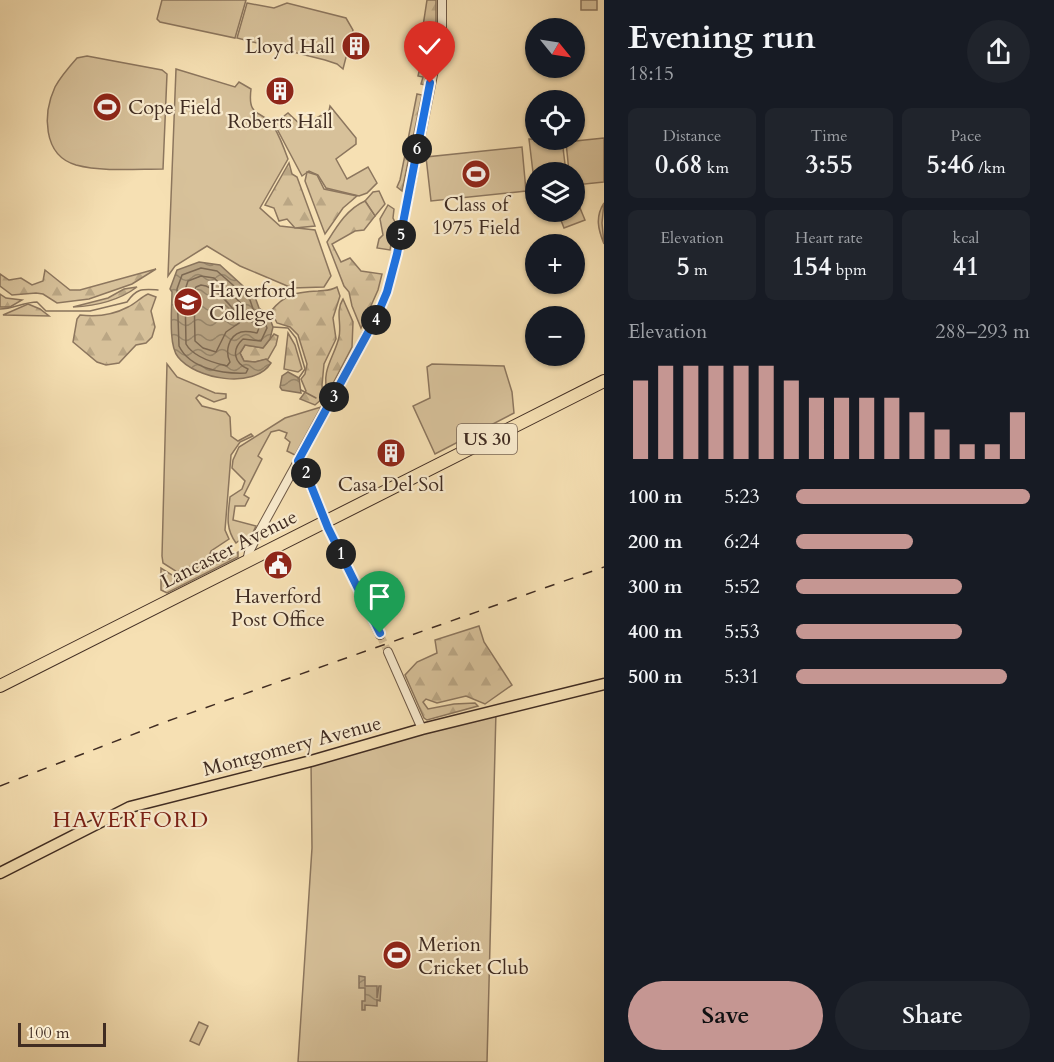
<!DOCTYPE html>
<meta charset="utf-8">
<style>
:root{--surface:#171b24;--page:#20242c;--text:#f1f3f6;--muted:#9ea1a6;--accent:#c59692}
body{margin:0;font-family:Cardo,serif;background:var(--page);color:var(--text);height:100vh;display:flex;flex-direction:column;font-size:22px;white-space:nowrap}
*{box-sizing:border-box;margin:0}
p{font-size:20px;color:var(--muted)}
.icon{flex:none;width:33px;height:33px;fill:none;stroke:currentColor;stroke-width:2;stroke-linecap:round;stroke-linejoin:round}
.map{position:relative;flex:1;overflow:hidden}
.details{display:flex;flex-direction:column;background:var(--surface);width:450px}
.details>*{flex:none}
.needle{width:39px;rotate:120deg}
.tools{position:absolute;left:525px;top:18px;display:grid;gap:12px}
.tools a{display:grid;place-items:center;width:60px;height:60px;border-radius:50%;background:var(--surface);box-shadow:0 2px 4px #0004;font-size:30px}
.scale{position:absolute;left:18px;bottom:15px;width:88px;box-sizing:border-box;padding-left:6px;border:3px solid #402c22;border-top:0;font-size:16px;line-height:21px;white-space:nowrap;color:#402c22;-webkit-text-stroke:4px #f9ebce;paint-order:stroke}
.pin{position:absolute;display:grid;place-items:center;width:51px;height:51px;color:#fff;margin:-62px -26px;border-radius:50% 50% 50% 0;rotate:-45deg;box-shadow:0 0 6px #0007}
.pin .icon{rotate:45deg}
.km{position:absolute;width:30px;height:30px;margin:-15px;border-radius:50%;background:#222;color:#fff;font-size:16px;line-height:30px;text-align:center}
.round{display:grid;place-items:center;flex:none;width:63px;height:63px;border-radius:32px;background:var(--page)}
.overview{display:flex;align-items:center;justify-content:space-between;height:102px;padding:0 24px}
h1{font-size:33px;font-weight:700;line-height:45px}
.stats{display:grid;grid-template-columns:repeat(3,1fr);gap:9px;height:102px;padding:6px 24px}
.stats div{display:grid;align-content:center;border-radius:9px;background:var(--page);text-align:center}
.stats b{font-size:26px;font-weight:700}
.stats small{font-size:16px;font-weight:400}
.stats p{font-size:16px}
.chart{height:168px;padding:12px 24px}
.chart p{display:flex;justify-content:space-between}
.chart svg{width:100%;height:108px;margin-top:6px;stroke:var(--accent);stroke-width:6}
.button{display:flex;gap:12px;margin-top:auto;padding:12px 24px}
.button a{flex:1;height:69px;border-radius:36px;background:var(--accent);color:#111;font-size:24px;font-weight:700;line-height:69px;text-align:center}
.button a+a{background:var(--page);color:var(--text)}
ul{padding:0 24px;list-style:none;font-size:20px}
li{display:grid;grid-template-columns:96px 72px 1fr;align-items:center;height:45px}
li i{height:15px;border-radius:8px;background:var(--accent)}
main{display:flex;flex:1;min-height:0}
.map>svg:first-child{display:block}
.green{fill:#d7c19a;stroke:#8c765e;stroke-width:1.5}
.forest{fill:url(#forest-firs);stroke:#8c765e;stroke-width:1.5}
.water{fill:url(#water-waves);stroke:#88735c;stroke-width:1.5}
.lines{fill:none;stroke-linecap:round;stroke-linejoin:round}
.shore{stroke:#7c6852;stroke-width:1.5}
.stream{stroke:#88735c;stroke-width:1.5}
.minor-tunnel{stroke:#d2bc96;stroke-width:8;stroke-dasharray:8 4;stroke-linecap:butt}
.minor-casing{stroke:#6e5946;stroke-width:10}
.major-casing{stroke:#402c22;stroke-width:13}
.highway-casing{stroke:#402c22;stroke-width:14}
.minor{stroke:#f9ebce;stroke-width:8}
.major{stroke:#f6e0b3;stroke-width:10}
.highway{stroke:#f6e0b3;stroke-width:12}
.rail{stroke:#402c22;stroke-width:1.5;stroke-dasharray:10 10;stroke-linecap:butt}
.route-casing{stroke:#fff;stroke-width:12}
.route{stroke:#1a73e8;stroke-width:8}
.labels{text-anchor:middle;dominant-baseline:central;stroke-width:4.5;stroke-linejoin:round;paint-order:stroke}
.shield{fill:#f9ebce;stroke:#786556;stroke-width:1.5}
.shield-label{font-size:18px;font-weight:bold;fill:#402c22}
.poi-label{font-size:20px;fill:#402c22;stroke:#f9ebce}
.street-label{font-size:20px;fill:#402c22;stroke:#f9ebce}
.quarter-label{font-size:22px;letter-spacing:1.5px;fill:#7a1f14;stroke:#f9ebce}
</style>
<main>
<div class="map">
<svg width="604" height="1062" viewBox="0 0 604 1062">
<defs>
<pattern id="forest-firs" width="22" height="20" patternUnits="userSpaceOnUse" patternTransform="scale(1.5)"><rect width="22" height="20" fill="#d7c19a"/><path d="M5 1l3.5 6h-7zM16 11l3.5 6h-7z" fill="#baa684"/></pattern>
<pattern id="water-waves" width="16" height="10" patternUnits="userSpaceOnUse" patternTransform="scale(1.5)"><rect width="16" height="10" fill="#b8a382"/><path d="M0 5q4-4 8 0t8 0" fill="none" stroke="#97856a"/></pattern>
</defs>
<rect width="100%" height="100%" fill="#f6e0b3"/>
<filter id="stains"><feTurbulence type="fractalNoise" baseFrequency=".00333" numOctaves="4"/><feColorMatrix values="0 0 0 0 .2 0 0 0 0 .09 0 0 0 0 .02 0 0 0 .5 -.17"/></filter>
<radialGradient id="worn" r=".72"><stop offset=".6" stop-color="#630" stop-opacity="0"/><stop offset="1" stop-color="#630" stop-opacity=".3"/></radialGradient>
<!-- green -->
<g class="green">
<polygon points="162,0 246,0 235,38 160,22 157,19"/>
<rect x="581" y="0" width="16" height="10"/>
<polygon points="247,3 274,8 287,3 346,18 353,30 343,69 337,64 325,60 237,38"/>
<path d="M87 56 162 70 167 74 163 169C137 169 102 172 76 165 42 155 43 113 55 87 61 76 69 67 77 58Z"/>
<path d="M176 69 235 87 239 82 251 89C247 120 263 109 274 127 280 137 284 148 288 159L260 208 280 226 315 230 331 276 324 287 292 288 240 266 207 246 175 266 168 276Z"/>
<polygon points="330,106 356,138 356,144 336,159 347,179 368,167 377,183 367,193 359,196 326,188 318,175 309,171 302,176 276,127 275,123 288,113 302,126 329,111"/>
<polygon points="604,138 604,182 575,185 574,172 569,172 566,142"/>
<polygon points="529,139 562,140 566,172 536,172 535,189"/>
<polygon points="522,147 526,191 431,201 426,157"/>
<polygon points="379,191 385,204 375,216 365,201 373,192"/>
<path d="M604 203 602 223 604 244C598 229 595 217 604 203Z"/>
<polygon points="388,205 394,209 393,218 395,222 390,250 377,248 379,239 383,235 380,219"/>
<polygon points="580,208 585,220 564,228 559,215 574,212"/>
<polygon points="167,364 177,377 215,393 226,394 226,398 214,402 199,395 196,398 202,406 226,412 230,417 231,436 238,441 251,434 253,436 240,442 231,455 225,530 229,539 211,551 208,559 177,572 163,563 162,556"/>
<polygon points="432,364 504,366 512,392 514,413 435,454 413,406 430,398 427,367"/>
<path d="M321 407 295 455 287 451 290 442 285 438 287 433 279 430 271 432 258 456 262 459 244 495 249 498 245 506H235L233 520 256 526 249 541 241 539 236 543C225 528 228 515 230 497L242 489 245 481 232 468 233 460 239 447 285 418Z"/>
<polygon points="238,552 238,557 167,593 161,590 161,568 175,577 182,577 196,568 229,559"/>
<polygon points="496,711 487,1062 298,1062 312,848 311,761"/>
<polygon points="199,1022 208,1026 199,1045 190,1041"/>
</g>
<!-- forest -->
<g class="forest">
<polygon points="427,0 436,0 436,30 423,26"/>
<polygon points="435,33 425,85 421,84 423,77 418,76 421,64 423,34"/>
<polygon points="417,94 422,95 402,191 397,187 400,180"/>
<polygon points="289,163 292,174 297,177 315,226 295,228 287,219 279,221 274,208 265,205"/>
<polygon points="307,172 317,175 324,189 357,196 343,208 325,234 305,181"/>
<path d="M365 201 375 216 364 230 355 231 332 244 341 262 350 258 361 271 382 274 378 290 361 328 352 306 349 292 344 286 327 242C337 226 347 209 365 201Z"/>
<polygon points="156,269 132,284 89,299 57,303 43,294 36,293 12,295 0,286 0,274 9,280 21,278 32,285 43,281 45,270 70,290 80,290"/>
<path d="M137 287C118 301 97 306 73 307L108 298 124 289Z"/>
<path d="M337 287 340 296 333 318 336 339 324 364 322 385 323 398 315 405 300 399 306 391 301 379 305 374 307 364 298 335 290 327 277 323 271 311C285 294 296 292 318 291 326 290 330 291 337 287Z"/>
<polygon points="0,294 6,298 22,300 10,307 0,307"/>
<path d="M148 294 156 297 151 311 155 327 152 337 146 343 136 345 119 363 106 365 97 362 73 342 77 319 80 315C96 317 113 315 128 307 135 304 141 297 148 294Z"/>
<path d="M343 299 353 322 352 347 328 393C320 371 335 356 339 337 342 323 335 312 343 299Z"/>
<polygon points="28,304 40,309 49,316 3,315"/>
<polygon points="288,333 295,345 302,369 298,372 284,369"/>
<polygon points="274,334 278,336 276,345 268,359 255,362 244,361 240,353 245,345 263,348"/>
<polygon points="479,626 484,642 512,685 485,704 466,696 437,703 426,699 423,702 428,709 454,704 475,703 478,706 427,720 424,718 405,675 417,662 437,653 435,640"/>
</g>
<!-- water -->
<g class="water">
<path d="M199 262 220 265 255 297 259 308 269 316 273 327 270 339 263 348 245 345 240 353 244 361 255 362 266 359 271 363C254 390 195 379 178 357 168 345 172 308 172 292L170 289 177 270Z"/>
<polygon points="288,372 299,378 301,393 282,390 280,387 282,376"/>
<polygon points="359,976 365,977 365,986 377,986 377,998 379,986 381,986 380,1001 377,1000 377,1006 365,1005 365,1010 362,1010 362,1001 365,1001 365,988 359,988"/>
</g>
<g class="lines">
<!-- shore -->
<g class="shore">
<path d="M201 268 217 271 250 300 254 312 264 320 267 328 261 341 243 339C231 350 234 363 248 369L246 373C223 374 190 369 179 346L177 289 182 275Z"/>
<path d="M201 276 214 278 243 305 248 316 259 328 257 333C252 332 246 331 241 332 228 336 225 352 230 362L227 366C214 363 193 357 186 344L185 290 188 281Z"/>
<path d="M201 285C215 286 234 308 240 320L239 323 226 332 216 352 203 348 195 341 194 291 196 287Z"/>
</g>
<!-- stream -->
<g class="stream">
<path d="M0 309C13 309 24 302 37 302L46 311H90L127 302C137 288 142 289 158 290"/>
<polyline points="273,327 288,328 296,338 305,369 298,379"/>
<polyline points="301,390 316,398"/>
</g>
<!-- minor-tunnel -->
<polyline class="minor-tunnel" points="380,635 388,652"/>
<!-- minor casing -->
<g class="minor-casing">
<g id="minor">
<polyline points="298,461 305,473 328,528 380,635"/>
<polyline points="247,561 249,552 258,534 352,363 386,295 397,254 442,30 442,0"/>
<polyline points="388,652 422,729"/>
</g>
</g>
<!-- major casing -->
<g class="major-casing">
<polyline id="major" points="0,873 130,807 311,761 422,729 604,684"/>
</g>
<!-- highway casing -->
<g class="highway-casing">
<polyline id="highway" points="0,686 604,381"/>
</g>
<!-- minor -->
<use href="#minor" class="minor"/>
<!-- major -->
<use href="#major" class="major"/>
<!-- highway -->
<use href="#highway" class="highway"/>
<!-- rail -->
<polyline class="rail" points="0,786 165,722 604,567"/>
</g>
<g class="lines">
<!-- route casing -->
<g class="route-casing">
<polyline id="route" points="380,633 328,528 306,473 298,461 376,318 387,292 397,254 430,83"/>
</g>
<!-- route -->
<use href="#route" class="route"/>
</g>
<!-- icons -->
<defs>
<g id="building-disc" transform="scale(1.5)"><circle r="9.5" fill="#8f2418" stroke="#f9ebce"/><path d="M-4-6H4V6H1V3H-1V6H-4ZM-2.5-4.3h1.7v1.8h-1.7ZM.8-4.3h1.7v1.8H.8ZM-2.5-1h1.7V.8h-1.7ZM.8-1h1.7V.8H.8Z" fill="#fff"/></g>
<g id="stadium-disc" transform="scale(1.5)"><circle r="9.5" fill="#8f2418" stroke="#f9ebce"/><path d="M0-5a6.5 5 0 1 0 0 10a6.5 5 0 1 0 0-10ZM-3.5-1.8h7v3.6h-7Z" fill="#fff"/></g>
<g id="university-disc" transform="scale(1.5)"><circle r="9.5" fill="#8f2418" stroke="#f9ebce"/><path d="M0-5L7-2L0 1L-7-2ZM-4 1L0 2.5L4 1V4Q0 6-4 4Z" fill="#fff"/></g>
<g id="civic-disc" transform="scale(1.5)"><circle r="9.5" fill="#8f2418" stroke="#f9ebce"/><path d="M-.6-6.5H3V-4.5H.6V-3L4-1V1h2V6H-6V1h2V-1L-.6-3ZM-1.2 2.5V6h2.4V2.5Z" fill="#fff"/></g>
</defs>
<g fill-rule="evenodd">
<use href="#building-disc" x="356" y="46"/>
<use href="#building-disc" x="280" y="91"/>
<use href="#stadium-disc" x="107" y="107"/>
<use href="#stadium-disc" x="476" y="174"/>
<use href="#university-disc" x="188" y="302"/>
<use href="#building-disc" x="391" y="453"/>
<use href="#civic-disc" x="278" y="565"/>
<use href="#stadium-disc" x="397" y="955"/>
</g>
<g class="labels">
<!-- shield labels -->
<rect class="shield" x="457" y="424" width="60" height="30" rx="4.5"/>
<g class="shield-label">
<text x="487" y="439">US 30</text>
</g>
<!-- poi labels -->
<g class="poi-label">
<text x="335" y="46" text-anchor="end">Lloyd Hall</text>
<text x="128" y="107" text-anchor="start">Cope Field</text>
<text x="280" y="121">Roberts Hall</text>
<text x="476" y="204">Class of<tspan x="476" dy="23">1975 Field</tspan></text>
<text x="209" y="290" text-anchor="start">Haverford<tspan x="209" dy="23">College</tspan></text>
<text x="391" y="484">Casa Del Sol</text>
<text x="278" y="596">Haverford<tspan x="278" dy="23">Post Office</tspan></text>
<text x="418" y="944" text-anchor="start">Merion<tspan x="418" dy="23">Cricket Club</tspan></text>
</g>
<!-- street labels -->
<g class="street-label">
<text transform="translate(229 549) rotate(-27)">Lancaster Avenue</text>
<text transform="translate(292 746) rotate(-15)">Montgomery Avenue</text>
</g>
<!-- quarter labels -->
<g class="quarter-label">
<text x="131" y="820">HAVERFORD</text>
</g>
</g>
<rect width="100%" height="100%" filter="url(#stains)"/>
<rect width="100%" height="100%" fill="url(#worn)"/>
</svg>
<div class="tools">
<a><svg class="needle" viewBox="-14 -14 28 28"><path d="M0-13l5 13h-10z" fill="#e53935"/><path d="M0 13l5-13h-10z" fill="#9ea1a6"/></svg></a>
<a><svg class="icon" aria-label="locate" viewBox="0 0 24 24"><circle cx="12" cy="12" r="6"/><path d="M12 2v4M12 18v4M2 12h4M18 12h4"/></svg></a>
<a><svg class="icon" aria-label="layers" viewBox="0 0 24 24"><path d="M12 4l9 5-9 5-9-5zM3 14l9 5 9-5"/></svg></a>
<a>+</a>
<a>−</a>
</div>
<div class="scale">100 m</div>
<div class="pin" style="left:380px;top:633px;background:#1e9e55"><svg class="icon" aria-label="arrive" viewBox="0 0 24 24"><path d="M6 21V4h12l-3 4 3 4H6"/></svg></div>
<div class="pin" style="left:430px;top:83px;background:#d93025"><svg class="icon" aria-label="check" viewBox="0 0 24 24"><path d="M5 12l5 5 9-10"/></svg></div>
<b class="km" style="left:341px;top:554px">1</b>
<b class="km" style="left:306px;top:473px">2</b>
<b class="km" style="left:334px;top:397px">3</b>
<b class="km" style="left:376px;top:320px">4</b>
<b class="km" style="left:401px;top:235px">5</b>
<b class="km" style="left:417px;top:149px">6</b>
</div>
<section class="details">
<div class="overview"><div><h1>Evening run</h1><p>18:15</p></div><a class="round"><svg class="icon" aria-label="share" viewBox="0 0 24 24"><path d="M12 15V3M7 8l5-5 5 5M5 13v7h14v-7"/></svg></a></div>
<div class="stats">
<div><p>Distance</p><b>0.68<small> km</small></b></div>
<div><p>Time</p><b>3:55</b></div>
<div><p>Pace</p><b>5:46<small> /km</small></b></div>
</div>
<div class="stats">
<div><p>Elevation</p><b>5<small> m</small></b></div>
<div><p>Heart rate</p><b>154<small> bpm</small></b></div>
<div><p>kcal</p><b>41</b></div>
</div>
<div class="chart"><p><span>Elevation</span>288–293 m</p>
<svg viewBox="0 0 160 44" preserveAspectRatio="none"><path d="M5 44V12M15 44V6M25 44V6M35 44V6M45 44V6M55 44V6M65 44V12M75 44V19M85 44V19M95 44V19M105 44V19M115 44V25M125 44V32M135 44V38M145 44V38M155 44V25"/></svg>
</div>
<ul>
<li><b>100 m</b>5:23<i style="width:100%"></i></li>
<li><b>200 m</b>6:24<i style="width:50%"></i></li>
<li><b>300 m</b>5:52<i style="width:71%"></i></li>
<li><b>400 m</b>5:53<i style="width:71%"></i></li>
<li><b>500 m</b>5:31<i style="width:90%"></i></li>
</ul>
<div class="button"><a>Save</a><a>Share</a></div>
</section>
</main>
